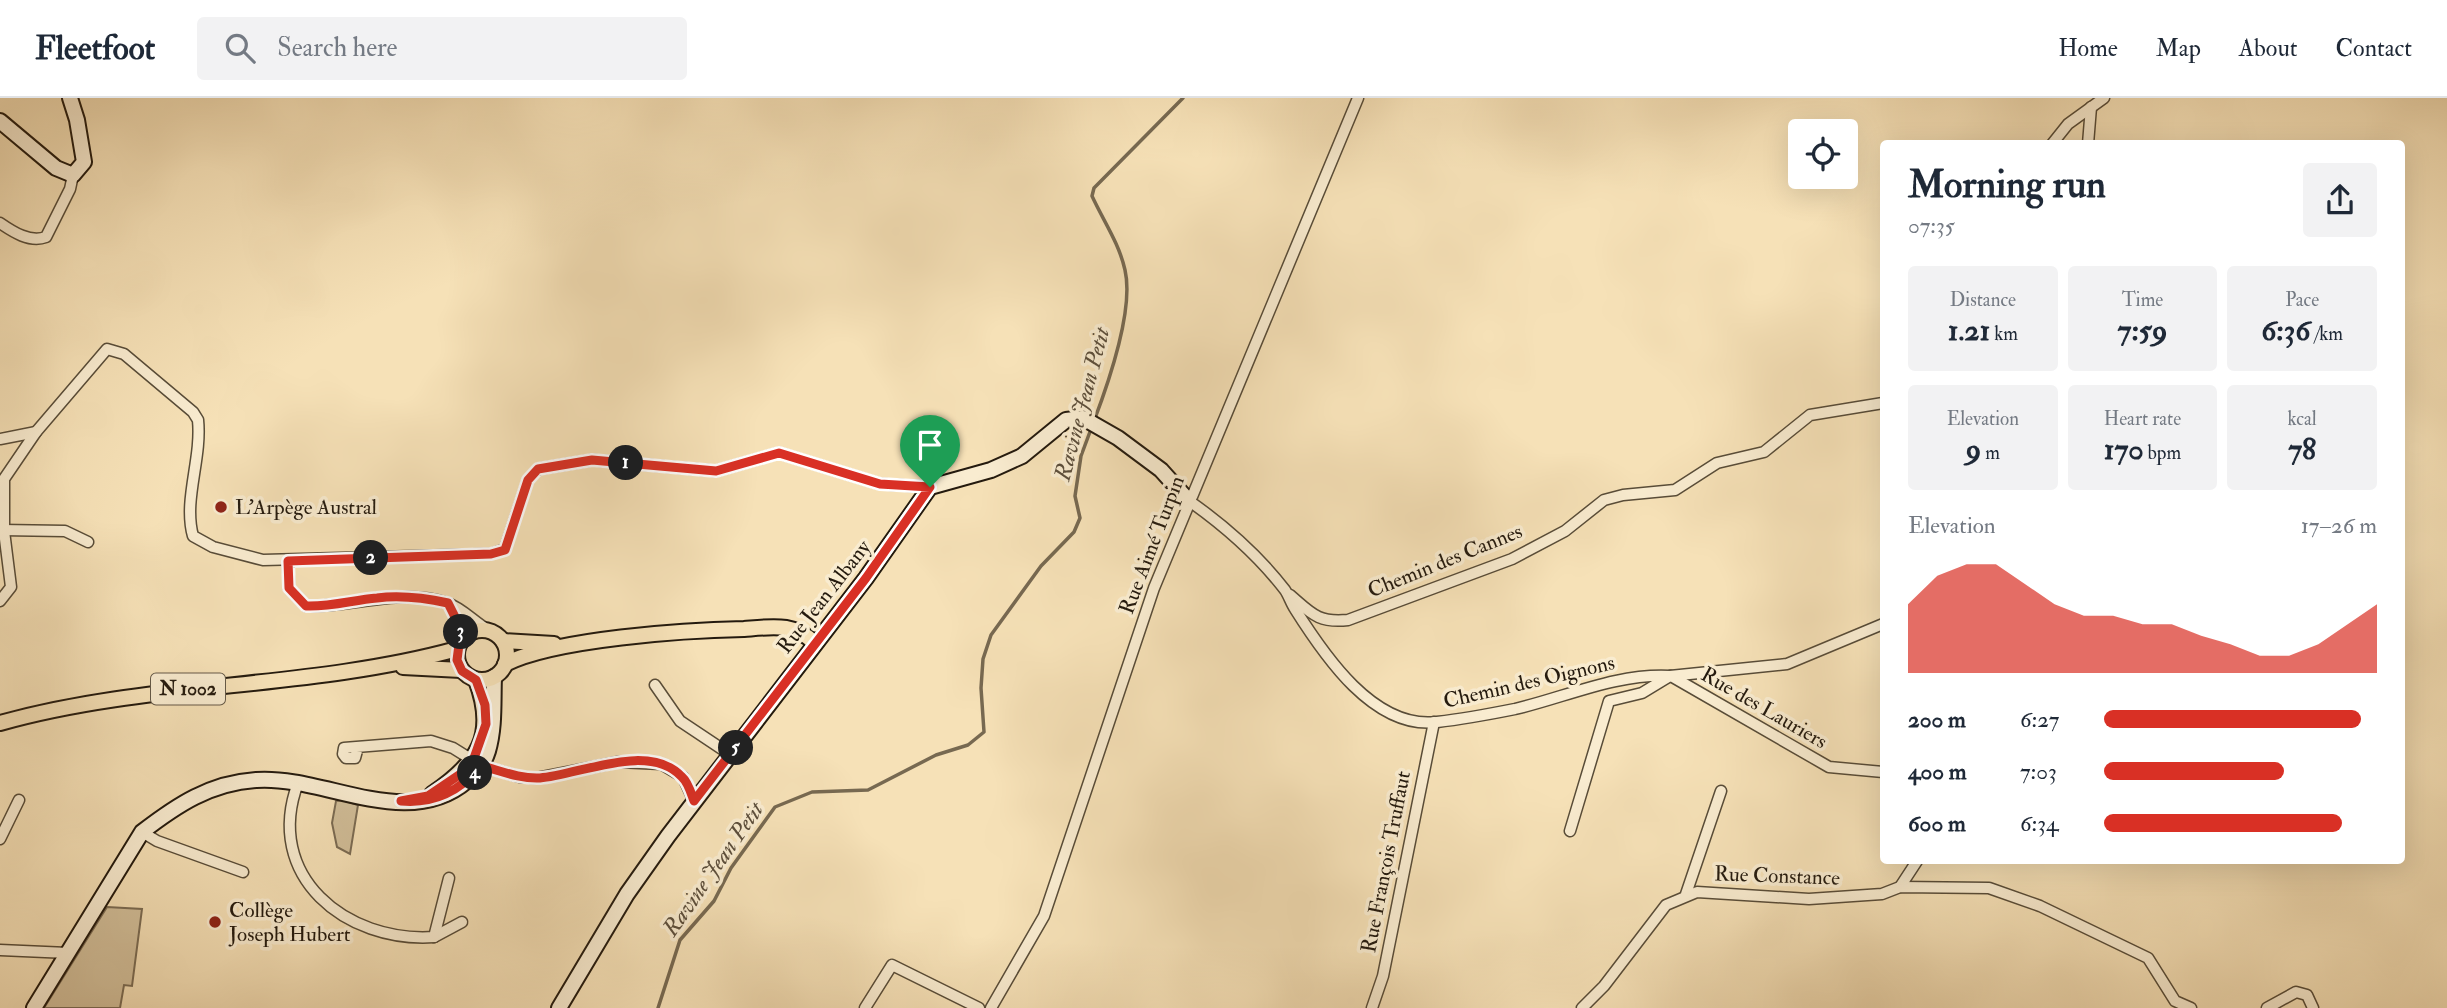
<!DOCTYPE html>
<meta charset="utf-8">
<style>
:root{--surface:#fff;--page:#f2f2f3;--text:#1f2937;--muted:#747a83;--line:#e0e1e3;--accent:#d93025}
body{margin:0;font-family:"IM FELL Double Pica",serif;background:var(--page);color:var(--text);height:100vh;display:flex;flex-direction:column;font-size:26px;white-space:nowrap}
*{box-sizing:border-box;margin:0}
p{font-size:23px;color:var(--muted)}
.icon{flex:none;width:38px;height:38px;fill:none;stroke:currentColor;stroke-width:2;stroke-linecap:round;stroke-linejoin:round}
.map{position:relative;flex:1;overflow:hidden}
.side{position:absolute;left:1880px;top:42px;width:525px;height:724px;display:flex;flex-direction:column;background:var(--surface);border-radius:7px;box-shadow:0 7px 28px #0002}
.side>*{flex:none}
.controls{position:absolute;left:1788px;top:21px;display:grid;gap:14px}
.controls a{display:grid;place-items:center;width:70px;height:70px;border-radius:7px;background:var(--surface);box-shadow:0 7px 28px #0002;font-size:35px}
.pin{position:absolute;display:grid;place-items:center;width:60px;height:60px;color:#fff;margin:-72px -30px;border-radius:50% 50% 50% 0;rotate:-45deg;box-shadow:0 0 7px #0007}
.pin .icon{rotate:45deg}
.km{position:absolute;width:35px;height:35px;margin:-18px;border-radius:50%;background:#222;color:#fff;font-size:19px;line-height:35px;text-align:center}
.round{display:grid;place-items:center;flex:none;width:74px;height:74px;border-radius:7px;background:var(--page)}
.headline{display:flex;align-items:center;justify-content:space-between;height:119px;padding:0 28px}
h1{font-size:38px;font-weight:700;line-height:52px}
.stats{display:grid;grid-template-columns:repeat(3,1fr);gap:10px;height:119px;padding:7px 28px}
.stats div{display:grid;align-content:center;border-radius:7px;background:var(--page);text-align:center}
.stats b{font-size:30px;font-weight:700}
.stats small{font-size:19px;font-weight:400}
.stats p{font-size:19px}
.chart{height:196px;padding:14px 28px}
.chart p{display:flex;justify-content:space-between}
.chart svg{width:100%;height:126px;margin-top:7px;fill:var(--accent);opacity:.7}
ul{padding:0 28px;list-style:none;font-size:23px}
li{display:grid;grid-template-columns:112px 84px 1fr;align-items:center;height:52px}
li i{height:18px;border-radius:9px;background:var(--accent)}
header{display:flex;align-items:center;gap:42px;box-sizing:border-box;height:98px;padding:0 35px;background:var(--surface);border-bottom:2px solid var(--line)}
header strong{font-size:33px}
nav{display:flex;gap:38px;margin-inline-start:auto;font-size:24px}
.search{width:490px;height:63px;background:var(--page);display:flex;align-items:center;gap:18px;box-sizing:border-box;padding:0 24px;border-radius:7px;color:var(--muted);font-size:26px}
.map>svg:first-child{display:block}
.green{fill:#d2bf9a;stroke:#7b6c54;stroke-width:2}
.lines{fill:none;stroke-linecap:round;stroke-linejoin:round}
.stream{stroke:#776951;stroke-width:3.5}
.street-casing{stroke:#584c38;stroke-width:13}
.secondary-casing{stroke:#241a0e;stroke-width:18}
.primary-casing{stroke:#241a0e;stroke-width:18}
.street{stroke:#f9ecd0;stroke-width:10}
.secondary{stroke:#f9ecd0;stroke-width:14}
.primary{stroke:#f6e1b7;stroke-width:14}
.route-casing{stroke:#fff;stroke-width:14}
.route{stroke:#d93025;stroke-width:9}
.poi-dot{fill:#8f2418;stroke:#f9ecd0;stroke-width:2.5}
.labels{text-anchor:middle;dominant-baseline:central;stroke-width:7;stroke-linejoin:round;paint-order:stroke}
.shield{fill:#f9ecd0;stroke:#645948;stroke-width:2}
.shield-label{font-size:19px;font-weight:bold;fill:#241a0e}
.poi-label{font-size:21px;fill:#241a0e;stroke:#f9ecd0;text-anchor:start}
.street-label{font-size:21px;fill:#241a0e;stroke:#f9ecd0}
.water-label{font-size:23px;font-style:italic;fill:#5c4e3b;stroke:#f9ecd0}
</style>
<header>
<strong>Fleetfoot</strong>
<div class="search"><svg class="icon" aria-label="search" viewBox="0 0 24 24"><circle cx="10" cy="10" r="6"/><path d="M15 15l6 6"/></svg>Search here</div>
<nav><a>Home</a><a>Map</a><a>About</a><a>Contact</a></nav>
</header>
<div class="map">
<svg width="2447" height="910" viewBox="0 0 2447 910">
<rect width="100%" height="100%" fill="#f6e1b7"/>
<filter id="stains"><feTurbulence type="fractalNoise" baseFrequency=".00286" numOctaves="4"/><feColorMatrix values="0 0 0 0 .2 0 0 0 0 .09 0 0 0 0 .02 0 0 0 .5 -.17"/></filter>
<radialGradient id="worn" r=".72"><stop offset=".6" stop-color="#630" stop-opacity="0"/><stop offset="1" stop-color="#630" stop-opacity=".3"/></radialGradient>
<!-- green -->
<g class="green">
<polygon points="342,702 358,707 350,756 337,749 332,725 336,703"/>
<polygon points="107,809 142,811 132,888 124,887 120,910 44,910"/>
</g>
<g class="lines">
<!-- stream -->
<g class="stream">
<path d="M1094 323C1108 286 1134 211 1125 172 1119 145 1104 124 1092 98L1094 90 1183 0"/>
<polyline points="658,910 680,842 714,803 731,770 775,709 812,694 868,692 936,657 968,647 984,634 981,590 983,561 991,537 1041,468 1074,434 1080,420 1075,398 1081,358 1091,331"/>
</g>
<!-- street casing -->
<g class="street-casing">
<g id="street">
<polyline points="2052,46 2068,26 2104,0"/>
<polyline points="2088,46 2091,9"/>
<path d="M0 125C13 134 30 145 46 139L70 91 73 77"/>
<polyline points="0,341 36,334"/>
<path d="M1188 402C1225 428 1258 457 1285 492 1289 498 1291 505 1295 511 1324 557 1374 632 1437 624 1463 621 1490 616 1515 611 1566 599 1617 575 1670 578L1787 566 1883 526"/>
<polyline points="1,432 65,433 88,444"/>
<path d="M288 463 289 490 306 508C353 510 400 489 447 505 462 510 474 524 488 532"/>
<path d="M1290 497C1312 516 1318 525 1348 522L1512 461 1565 433 1604 402 1623 397 1675 392 1717 365 1764 354 1810 317 1883 305"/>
<path d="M0 503 11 489 4 433V381L36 334 107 251 124 256 193 314 198 322C202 361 183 402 193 438L213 449 263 462 491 456 505 451 528 382 538 371 592 362 716 373 779 355 880 386 930 389"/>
<polyline points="450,509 460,525 462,542"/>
<polyline points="1671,578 1829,669 1883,674"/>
<polyline points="655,587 680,623 731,657"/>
<polyline points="358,649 355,660 346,660 343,656 344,650 431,643 453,650 482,668 520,679 537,680 618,664 661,666 683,679 694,703"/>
<path d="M298 685C263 778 346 845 434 839L449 780"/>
<polyline points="1570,733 1609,603 1642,595 1670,578"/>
<polyline points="142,734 157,743 243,774"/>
<polyline points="0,741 19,702"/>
<polyline points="1900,789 1917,763"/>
<polyline points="1686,796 1721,693"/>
<polyline points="434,839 462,824"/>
<polyline points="0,852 68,855"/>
<polyline points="865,910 892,867 979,910"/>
<polyline points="991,910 1044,818 1154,490 1358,0"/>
<polyline points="1372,910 1383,878 1434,624"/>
<polyline points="1582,910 1604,888 1666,807 1697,794 1809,801 1882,796 1900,789 1989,790 2040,808 2148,860 2175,903 2191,910"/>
<polyline points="2267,910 2296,894 2307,897 2313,910"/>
</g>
</g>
<!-- secondary casing -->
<g class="secondary-casing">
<g id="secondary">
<polyline points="0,23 56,70 73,77 84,64 77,22 70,0"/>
<path d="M432 696C478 665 497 637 476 582"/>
<path d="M34 910 142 734C177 707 210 685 256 682 324 677 407 734 467 683 477 674 484 666 488 653 495 629 493 604 494 579"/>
<polyline points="559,910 627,796 668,738 866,480 930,389 991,372 1022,358 1066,322 1083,320 1118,340 1161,372 1188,402"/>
</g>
</g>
<!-- primary casing -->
<g class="primary-casing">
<g id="primary">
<circle cx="482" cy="557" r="25"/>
<polyline points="503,543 554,546"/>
<path d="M505 566C554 541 686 532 744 531 757 530 773 528 786 530 798 532 806 536 814 545"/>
<polyline points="403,569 461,572"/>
<path d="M0 625C149 583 308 592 457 551"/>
</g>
</g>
<!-- street -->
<use href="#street" class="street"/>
<!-- secondary -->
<use href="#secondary" class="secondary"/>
<!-- primary -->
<use href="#primary" class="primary"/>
</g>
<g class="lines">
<!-- route casing -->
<g class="route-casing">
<path id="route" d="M779 355 880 386 930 389 866 480 694 703C691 695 688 684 682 679 649 643 579 677 540 680 520 681 501 673 482 668 459 693 435 706 401 703L428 698 462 675 473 663 486 626 485 607 476 582 462 573 457 562 461 531 448 505C425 500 401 497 377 500 353 502 331 509 306 508L289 490 288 463 491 456 505 452 528 382 538 371 592 362 716 373Z"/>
</g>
<!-- route -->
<use href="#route" class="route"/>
</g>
<!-- markers -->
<g class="poi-dot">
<circle cx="221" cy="409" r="7"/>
<circle cx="215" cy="824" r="7"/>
</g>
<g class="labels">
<!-- shield labels -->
<rect class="shield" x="151" y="575.5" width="74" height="31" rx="5"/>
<g class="shield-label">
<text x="188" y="591">N 1002</text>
</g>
<!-- poi labels -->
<g class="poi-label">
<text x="235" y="409">L'Arpège Austral</text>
<text x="229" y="812">Collège<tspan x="229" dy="24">Joseph Hubert</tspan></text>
</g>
<!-- street labels -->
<g class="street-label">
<text transform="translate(1152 447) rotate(-69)">Rue Aimé Turpin</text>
<text transform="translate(1445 463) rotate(-22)">Chemin des Cannes</text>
<text transform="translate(824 499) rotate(-52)">Rue Jean Albany</text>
<text transform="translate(1529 584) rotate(-13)">Chemin des Oignons</text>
<text transform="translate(1764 610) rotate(30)">Rue des Lauriers</text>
<text transform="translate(1386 764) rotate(-79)">Rue François Truffaut</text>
<text transform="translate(1777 778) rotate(2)">Rue Constance</text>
</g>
<!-- water labels -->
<g class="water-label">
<text transform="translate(1082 306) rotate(-75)">Ravine Jean Petit</text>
<text transform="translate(713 771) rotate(-55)">Ravine Jean Petit</text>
</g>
</g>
<rect width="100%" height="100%" filter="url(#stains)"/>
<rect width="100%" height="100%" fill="url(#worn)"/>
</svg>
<div class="controls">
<a><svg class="icon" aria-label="locate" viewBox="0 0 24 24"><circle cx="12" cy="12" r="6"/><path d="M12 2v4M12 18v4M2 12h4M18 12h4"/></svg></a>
</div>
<div class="pin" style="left:930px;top:389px;background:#1e9e55"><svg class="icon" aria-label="arrive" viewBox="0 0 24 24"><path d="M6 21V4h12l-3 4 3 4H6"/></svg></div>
<b class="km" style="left:626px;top:365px">1</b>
<b class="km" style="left:371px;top:460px">2</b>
<b class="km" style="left:461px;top:534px">3</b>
<b class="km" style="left:475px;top:675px">4</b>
<b class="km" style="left:736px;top:650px">5</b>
<section class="side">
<div class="headline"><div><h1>Morning run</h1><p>07:35</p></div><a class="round"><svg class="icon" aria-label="share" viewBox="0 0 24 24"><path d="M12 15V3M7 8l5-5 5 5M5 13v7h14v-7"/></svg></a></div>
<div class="stats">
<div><p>Distance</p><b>1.21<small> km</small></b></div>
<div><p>Time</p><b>7:59</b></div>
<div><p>Pace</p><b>6:36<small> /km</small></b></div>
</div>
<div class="stats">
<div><p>Elevation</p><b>9<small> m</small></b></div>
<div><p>Heart rate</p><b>170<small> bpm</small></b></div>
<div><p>kcal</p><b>78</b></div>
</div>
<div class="chart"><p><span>Elevation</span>17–26 m</p>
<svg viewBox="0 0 160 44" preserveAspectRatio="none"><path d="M0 44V20L10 10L20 6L30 6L40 13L50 20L60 24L70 24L80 27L90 27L100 31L110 34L120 38L130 38L140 34L150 27L160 20V44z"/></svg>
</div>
<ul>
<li><b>200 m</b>6:27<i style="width:94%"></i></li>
<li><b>400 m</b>7:03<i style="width:66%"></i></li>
<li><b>600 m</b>6:34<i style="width:87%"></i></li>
</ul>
</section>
</div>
